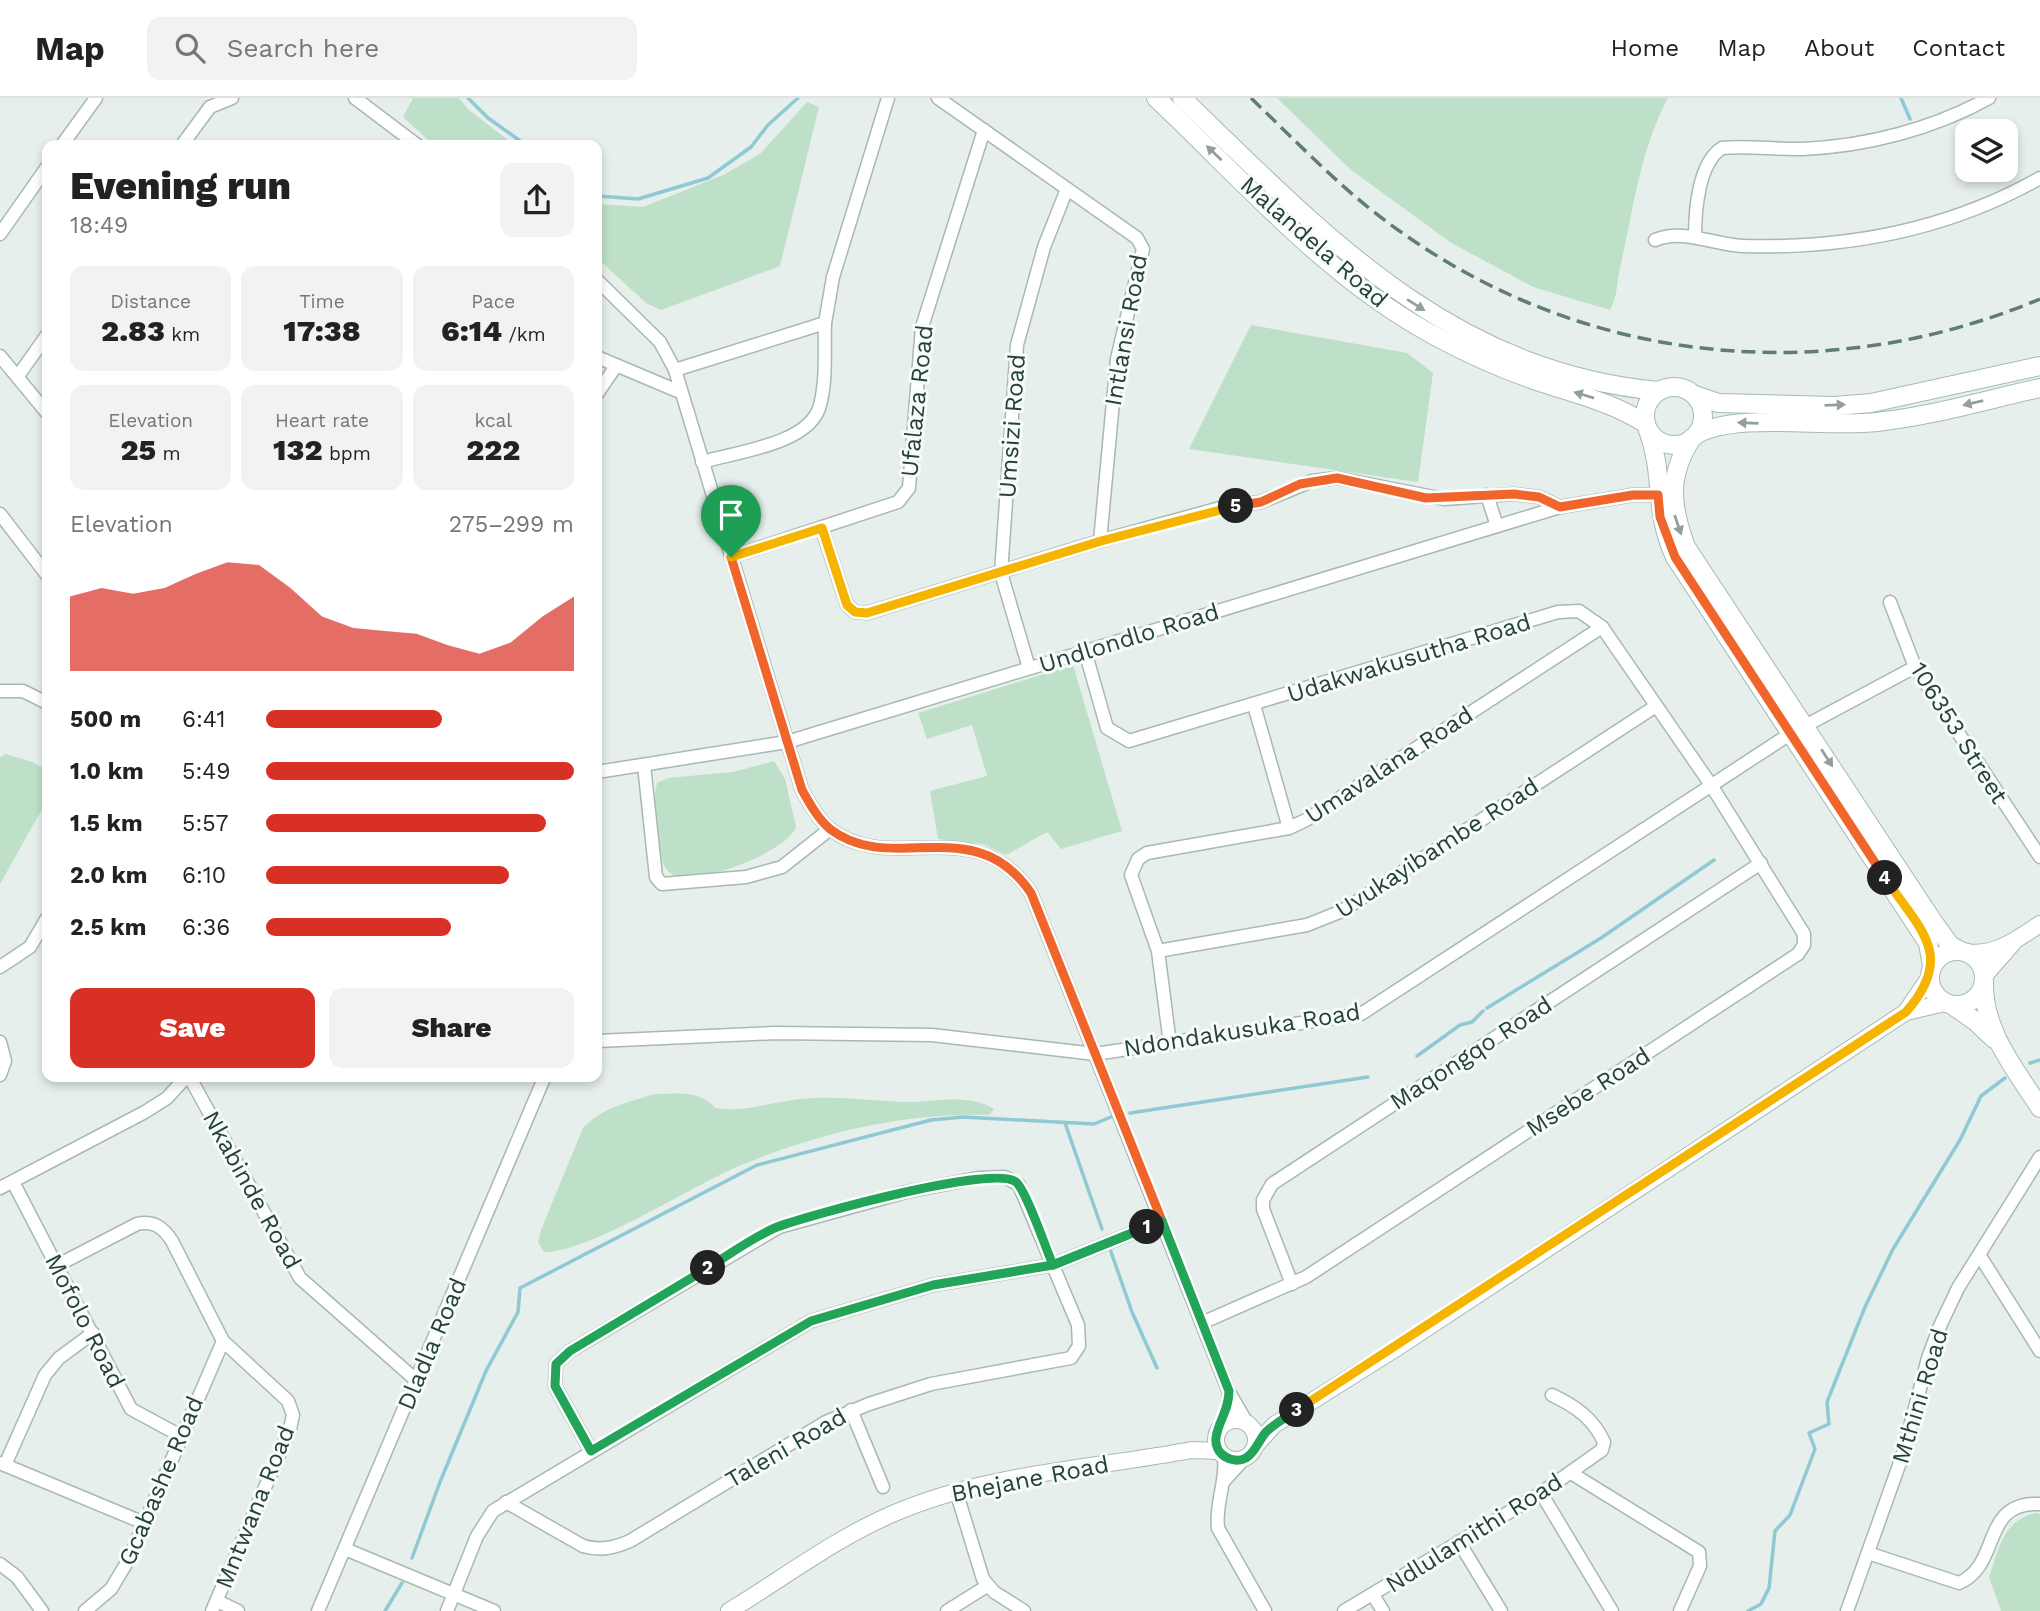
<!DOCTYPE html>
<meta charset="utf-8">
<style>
:root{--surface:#fff;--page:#f2f2f2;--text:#222;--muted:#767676;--line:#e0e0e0;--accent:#d93025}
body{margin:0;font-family:"Work Sans",sans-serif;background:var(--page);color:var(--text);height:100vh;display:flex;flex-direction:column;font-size:26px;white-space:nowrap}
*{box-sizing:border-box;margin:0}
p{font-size:23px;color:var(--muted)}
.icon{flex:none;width:38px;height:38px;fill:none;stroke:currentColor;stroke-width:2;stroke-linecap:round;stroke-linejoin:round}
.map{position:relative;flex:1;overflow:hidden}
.sheet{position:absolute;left:42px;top:42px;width:560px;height:942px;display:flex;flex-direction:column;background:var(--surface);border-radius:14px;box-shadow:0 4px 10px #0003}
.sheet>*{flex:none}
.tools{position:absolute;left:1955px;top:21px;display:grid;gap:14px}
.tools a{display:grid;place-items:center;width:63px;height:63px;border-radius:14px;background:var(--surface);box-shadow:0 4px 10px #0003;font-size:35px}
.pin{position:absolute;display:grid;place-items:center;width:60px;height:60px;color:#fff;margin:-72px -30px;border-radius:50% 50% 50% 0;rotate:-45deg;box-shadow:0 0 7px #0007}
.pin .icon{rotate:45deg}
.km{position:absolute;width:35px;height:35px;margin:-18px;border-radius:50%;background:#222;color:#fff;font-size:19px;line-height:35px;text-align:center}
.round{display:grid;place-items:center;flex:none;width:74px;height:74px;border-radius:14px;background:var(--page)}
.head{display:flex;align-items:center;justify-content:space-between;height:119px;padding:0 28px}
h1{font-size:38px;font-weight:800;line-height:52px}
.figures{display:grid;grid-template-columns:repeat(3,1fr);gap:10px;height:119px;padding:7px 28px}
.figures div{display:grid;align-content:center;border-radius:14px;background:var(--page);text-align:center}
.figures b{font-size:30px;font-weight:800}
.figures small{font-size:19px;font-weight:400}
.figures p{font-size:19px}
.chart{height:196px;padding:14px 28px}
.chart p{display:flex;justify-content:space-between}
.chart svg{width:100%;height:126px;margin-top:7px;fill:var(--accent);opacity:.7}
.button{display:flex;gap:14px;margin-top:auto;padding:14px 28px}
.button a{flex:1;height:80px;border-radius:14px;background:var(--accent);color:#fff;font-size:28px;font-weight:800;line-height:80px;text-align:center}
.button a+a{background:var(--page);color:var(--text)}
ul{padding:0 28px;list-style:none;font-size:23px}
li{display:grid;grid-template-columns:112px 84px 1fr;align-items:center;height:52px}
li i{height:18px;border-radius:9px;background:var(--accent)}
header{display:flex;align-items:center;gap:42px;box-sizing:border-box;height:98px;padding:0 35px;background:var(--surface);border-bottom:2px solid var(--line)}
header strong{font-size:33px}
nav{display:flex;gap:38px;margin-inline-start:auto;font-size:24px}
.search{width:490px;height:63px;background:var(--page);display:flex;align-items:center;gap:18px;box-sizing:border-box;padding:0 24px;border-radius:14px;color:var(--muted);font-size:26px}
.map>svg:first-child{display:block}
.green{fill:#bfe0c8}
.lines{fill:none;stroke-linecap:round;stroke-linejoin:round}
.stream{stroke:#8ec9d4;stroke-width:3.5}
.minor-casing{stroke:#a8b8b2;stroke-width:15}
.tertiary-casing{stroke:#a8b8b2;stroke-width:18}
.secondary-casing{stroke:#a4bbb3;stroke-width:20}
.minor{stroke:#fff;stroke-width:12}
.tertiary{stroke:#fff;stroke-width:16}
.secondary{stroke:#fff;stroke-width:18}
.rail{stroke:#5f7d75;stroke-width:3.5;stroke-dasharray:14 7;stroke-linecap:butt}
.oneway{fill:#92a09c}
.split-1-casing{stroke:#fff;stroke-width:14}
.split-2-casing{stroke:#fff;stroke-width:14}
.split-3-casing{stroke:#fff;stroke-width:14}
.split-4-casing{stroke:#fff;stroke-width:14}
.split-5-casing{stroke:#fff;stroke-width:14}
.split-6-casing{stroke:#fff;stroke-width:14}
.split-1{stroke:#f0652b;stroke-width:9}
.split-2{stroke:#22a559;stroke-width:9}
.split-3{stroke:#22a559;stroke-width:9}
.split-4{stroke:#f5b400;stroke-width:9}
.split-5{stroke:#f0652b;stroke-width:9}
.split-6{stroke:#f5b400;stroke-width:9}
.labels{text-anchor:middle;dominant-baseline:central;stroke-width:6;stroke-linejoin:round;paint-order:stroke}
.street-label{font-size:24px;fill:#24423a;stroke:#f7fbf9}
</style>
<header>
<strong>Map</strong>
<div class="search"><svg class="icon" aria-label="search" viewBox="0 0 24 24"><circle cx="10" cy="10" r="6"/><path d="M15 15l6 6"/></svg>Search here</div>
<nav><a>Home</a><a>Map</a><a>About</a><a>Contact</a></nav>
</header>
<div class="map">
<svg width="2040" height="1513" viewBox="0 0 2040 1513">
<rect width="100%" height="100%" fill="#e6efeb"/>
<!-- green -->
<g class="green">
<polygon points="413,0 459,0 468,11 514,47 434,47 403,19"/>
<path d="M1277 0H1668C1640 51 1633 114 1620 170 1616 186 1618 198 1610 212L1533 189 1450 144 1351 72Z"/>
<polygon points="807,4 819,9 780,168 661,212 646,205 597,160 597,106 643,109 723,77 760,56"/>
<polygon points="1251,227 1407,255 1433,275 1418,384 1189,351"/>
<polygon points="1073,567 1122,733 1061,751 1047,734 1006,757 983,746 938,741 930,693 987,678 972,627 927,641 918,615"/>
<polygon points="6,656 32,664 47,672 47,702 0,786 0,659"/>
<path d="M774 663 785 681 796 729C788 754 690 792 670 775 652 758 652 707 657 685L668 680 733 674Z"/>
<path d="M654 996C677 996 699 991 715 1010 744 1015 771 1004 801 1001 837 997 873 1003 909 1004 934 1004 971 995 994 1011L989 1017C901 1015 820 1035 739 1068 691 1088 589 1155 544 1154L538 1144 541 1132 583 1030C601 1010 629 1004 654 996Z"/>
<path d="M2036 1415 2040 1416V1513H2001L1989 1479C2000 1449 2002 1423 2036 1415Z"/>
</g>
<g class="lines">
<!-- stream -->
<g class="stream">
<polyline points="468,0 488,20 526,47"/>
<polyline points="1901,0 1910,21"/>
<polyline points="597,98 638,101 708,80 751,49 768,27 798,0"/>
<polyline points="1487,910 1601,840 1714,762"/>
<polyline points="1417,958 1460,927 1472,924 1483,913"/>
<polyline points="2030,965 2040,962"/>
<polyline points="1130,1015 1368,979"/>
<polyline points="1065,1025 1102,1131"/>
<polyline points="1110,1151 1132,1214 1157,1270"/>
<polyline points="412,1460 440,1384 486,1273 518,1214 520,1190 757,1067 931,1022 963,1019 1094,1026 1111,1019"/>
<polyline points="385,1513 402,1485"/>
<polyline points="1748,1513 1761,1506 1769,1490 1775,1433 1790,1417 1815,1351 1809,1335 1829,1326 1827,1304 1865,1209 1893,1151 1960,1042 1981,998 2005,980"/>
</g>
<!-- minor casing -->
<g class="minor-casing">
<g id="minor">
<polyline points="355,0 417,47"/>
<polyline points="938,0 1137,140 1143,151 1117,261 1100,443"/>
<polyline points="62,47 96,0"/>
<polyline points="182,47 210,9 232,0"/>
<polyline points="0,136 47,69"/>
<path d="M1695 139C1695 114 1698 65 1722 50 1748 47 1776 52 1803 51 1867 48 1933 31 1989 0"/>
<path d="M1655 142C1683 130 1714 147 1743 148 1849 151 1948 132 2040 80"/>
<path d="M597 182 660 244 675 272 802 692C810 706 818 721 830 731 892 779 975 711 1031 795L1229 1294 1247 1325"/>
<polyline points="0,258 47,315"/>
<polyline points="597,259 680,294"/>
<polyline points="675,272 825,225 833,179 888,0"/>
<polyline points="18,278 47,237"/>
<polyline points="597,296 616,268"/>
<path d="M702 364C736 354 811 346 820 307 827 281 824 251 825 225"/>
<polyline points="1487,397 1497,428"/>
<polyline points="0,416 47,477"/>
<polyline points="822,431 847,507 855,514 867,515 1100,443 1220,410 1261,404 1312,383 1337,380 1444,401 1514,396 1539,399 1560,409"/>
<polyline points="731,459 898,404 909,390 922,229 984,32"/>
<polyline points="1890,504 1915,569 2040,759"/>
<polyline points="1085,553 1107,630 1129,643 1558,514 1579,513 1602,529 1711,687 1804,836 1804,847 1798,856 1306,1179 1204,1224"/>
<polyline points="1029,570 1001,475 1017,247 1044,149 1067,91"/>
<polyline points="0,593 23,593 47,605"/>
<polyline points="1254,607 1289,730"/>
<polyline points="644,667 656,779 662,786 746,779 782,769 830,731"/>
<polyline points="597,674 787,644 1560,409 1633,397 1668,397"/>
<polyline points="1158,853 1307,827 1342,813 1656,608"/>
<polyline points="0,869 30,849 47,820"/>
<polyline points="597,943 776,935 932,937 1095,956 1361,916 1790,636 1915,569"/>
<polyline points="0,944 5,963 0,977"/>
<polyline points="1170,946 1158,853 1131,777 1138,761 1147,755 1289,730 1306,722 1602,529"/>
<polyline points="189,978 300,1180 417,1283"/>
<polyline points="13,1084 131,1311 181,1338"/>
<polyline points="0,1090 145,1014 167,1000 187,978"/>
<polyline points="1980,1158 2040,1253"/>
<path d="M56 1168 137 1126C153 1122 163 1129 172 1143L223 1243 288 1303 293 1317 290 1331 212 1513"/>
<polyline points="1292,1186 1263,1111 1263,1102 1272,1086 1761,765"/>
<polyline points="851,1312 883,1389"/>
<polyline points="1220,1329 1227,1316 1229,1294"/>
<path d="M1224 1359C1227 1383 1215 1405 1218 1430L1265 1513"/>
<polyline points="0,1365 144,1425"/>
<polyline points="5,1367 45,1277 59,1260 93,1235"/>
<polyline points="1571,1375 1699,1454 1700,1468 1680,1513"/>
<polyline points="1224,1383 1245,1360"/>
<polyline points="956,1393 983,1481 994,1494 1024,1513"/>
<polyline points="1541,1395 1612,1513"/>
<path d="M506 1404 583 1448C600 1453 614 1450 630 1443L826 1324 869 1306 931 1286 1071 1260 1079 1248 1078 1227 1019 1087 1005 1079 978 1080 906 1094 779 1129 570 1253 556 1266 555 1288 591 1353"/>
<polyline points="1459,1444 1501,1513"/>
<polyline points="345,1451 494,1513"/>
<path d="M1868 1455 1959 1485C2002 1467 1980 1403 2040 1406"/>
<polyline points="0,1466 17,1479 42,1513"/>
<polyline points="1373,1497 1383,1513"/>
<polyline points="217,1503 238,1513"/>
<polyline points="85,1513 111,1491 129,1461 223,1243"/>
<polyline points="318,1513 545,978"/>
<polyline points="447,1513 477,1438 493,1413 811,1223 933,1187 1053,1167 1162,1123"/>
<polyline points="947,1513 987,1488"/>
<path d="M1344 1513 1541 1395 1602 1352 1604 1344C1593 1320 1575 1308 1552 1297"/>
<polyline points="1847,1513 1903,1356 1928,1260 1940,1228 1958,1190 2040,1059"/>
</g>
</g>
<!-- tertiary casing -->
<g class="tertiary-casing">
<g id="tertiary">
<path d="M1966 854C1993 859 2018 841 2040 826"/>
<polyline points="1985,877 2013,845"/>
<polyline points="1907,912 1929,880"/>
<circle cx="1236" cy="1342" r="20"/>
<polyline points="1256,1347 1274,1327 1395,1251 1906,914 1945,905"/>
<path d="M729 1513C782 1481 833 1442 890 1417 985 1375 1090 1371 1192 1352L1219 1353"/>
</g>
</g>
<!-- secondary casing -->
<g class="secondary-casing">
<g id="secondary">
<path d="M1156 0C1244 83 1328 181 1435 238 1468 256 1502 271 1537 283 1575 296 1612 304 1646 326"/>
<path d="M1182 0C1324 137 1449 273 1658 293"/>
<circle cx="1674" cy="318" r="29"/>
<polyline points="1695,297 1718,305 1834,308 1871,305 2040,268"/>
<path d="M1648 332C1665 378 1653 412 1675 459L1928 845 1932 868"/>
<path d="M1697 336C1739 314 1825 330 1877 324 1932 318 1986 302 2040 290"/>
<path d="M1692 340C1667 378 1671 408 1686 449L1932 822 1950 847 1959 852"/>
<circle cx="1957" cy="880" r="27"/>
<path d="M1984 885C1983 933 2016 972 2040 1010"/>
<polyline points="1952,907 1975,923 1994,941"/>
</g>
</g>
<!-- minor -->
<use href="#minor" class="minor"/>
<!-- tertiary -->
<use href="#tertiary" class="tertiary"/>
<!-- secondary -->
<use href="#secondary" class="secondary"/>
<!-- rail -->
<path class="rail" d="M1251 0C1299 46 1346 96 1401 134 1589 268 1828 290 2040 201"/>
</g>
<!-- one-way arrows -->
<defs><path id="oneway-solid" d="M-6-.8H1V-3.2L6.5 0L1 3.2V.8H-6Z" transform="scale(1.75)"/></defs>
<g class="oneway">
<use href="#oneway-solid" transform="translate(1214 55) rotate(-136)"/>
<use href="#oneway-solid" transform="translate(1416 207) rotate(32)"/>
<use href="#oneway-solid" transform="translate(1584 297) rotate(-163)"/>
<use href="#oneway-solid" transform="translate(1973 305) rotate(167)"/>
<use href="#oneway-solid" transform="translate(1835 307) rotate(-2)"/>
<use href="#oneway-solid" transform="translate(1748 325) rotate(-178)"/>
<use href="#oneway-solid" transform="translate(1678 427) rotate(71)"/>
<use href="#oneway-solid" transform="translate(1827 660) rotate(57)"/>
</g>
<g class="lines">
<!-- split-1 casing -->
<g class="split-1-casing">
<path id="split-1" d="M731 459 802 692C810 706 818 721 830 731 892 779 974 711 1031 795L1162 1123 1147 1129"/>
</g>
<!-- split-2 casing -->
<g class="split-2-casing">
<polyline id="split-2" points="708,1170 570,1253 556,1266 555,1288 591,1353 811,1223 933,1187 1053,1167 1147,1129"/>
</g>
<!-- split-3 casing -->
<g class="split-3-casing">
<path id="split-3" d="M708 1170C730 1156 753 1139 777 1129 810 1117 993 1066 1016 1084 1026 1092 1046 1151 1053 1167L1162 1123 1229 1293C1229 1313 1218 1323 1216 1340 1214 1356 1232 1367 1246 1360 1255 1355 1259 1342 1266 1334 1275 1325 1287 1319 1297 1312"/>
</g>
<!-- split-4 casing -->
<g class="split-4-casing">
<path id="split-4" d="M1297 1312 1906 914C1956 857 1920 832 1885 780"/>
</g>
<!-- split-5 casing -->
<g class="split-5-casing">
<polyline id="split-5" points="1236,408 1261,404 1300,386 1337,380 1426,400 1514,396 1539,399 1560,409 1633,397 1658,397 1660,419 1675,459 1885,780"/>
</g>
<!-- split-6 casing -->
<g class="split-6-casing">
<polyline id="split-6" points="731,459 822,430 847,507 855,514 867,515 1101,443 1236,408"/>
</g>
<!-- split-1 -->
<use href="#split-1" class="split-1"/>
<!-- split-2 -->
<use href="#split-2" class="split-2"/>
<!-- split-3 -->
<use href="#split-3" class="split-3"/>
<!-- split-4 -->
<use href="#split-4" class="split-4"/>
<!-- split-5 -->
<use href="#split-5" class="split-5"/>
<!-- split-6 -->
<use href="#split-6" class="split-6"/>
</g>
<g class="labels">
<!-- street labels -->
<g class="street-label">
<text transform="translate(1314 144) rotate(41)">Malandela Road</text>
<text transform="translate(1126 232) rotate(-80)">Intlansi Road</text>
<text transform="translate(917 303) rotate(-84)">Ufalaza Road</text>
<text transform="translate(1012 328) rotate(-86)">Umsizi Road</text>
<text transform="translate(1129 540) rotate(-17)">Undlondlo Road</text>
<text transform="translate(1409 560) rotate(-17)">Udakwakusutha Road</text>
<text transform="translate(1959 635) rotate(58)">106353 Street</text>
<text transform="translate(1389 667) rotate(-33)">Umavalana Road</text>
<text transform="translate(1437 750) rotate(-33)">Uvukayibambe Road</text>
<text transform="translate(1242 932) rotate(-9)">Ndondakusuka Road</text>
<text transform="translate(1471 955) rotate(-33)">Maqongqo Road</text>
<text transform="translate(1588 994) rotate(-33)">Msebe Road</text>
<text transform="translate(252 1092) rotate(61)">Nkabinde Road</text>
<text transform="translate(85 1223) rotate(63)">Mofolo Road</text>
<text transform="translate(432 1246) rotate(-67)">Dladla Road</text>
<text transform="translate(1920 1298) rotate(-73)">Mthini Road</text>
<text transform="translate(786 1350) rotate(-30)">Taleni Road</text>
<text transform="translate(1030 1381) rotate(-11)">Bhejane Road</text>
<text transform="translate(161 1383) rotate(-67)">Gcabashe Road</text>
<text transform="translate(255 1409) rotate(-68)">Mntwana Road</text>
<text transform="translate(1474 1435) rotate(-32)">Ndlulamithi Road</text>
</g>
</g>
</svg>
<div class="tools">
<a><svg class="icon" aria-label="layers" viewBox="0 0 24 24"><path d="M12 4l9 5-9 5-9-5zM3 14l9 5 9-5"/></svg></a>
</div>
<div class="pin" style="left:731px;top:459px;background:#1e9e55"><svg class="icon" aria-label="arrive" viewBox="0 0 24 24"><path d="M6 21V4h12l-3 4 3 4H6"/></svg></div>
<b class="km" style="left:1147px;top:1129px">1</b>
<b class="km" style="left:708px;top:1170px">2</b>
<b class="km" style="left:1297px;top:1312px">3</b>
<b class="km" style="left:1885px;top:780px">4</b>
<b class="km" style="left:1236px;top:408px">5</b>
<section class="sheet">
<div class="head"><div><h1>Evening run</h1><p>18:49</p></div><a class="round"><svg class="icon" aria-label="share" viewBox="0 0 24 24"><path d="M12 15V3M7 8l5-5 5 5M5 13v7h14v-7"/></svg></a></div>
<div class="figures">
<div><p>Distance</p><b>2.83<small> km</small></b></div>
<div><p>Time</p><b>17:38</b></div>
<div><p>Pace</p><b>6:14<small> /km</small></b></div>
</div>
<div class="figures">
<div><p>Elevation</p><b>25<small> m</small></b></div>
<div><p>Heart rate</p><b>132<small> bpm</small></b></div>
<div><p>kcal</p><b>222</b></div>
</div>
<div class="chart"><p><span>Elevation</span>275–299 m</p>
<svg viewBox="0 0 160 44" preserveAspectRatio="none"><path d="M0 44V18L10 15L20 17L30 15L40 10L50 6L60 7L70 15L80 25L90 29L100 30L110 31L120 35L130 38L140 34L150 25L160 18V44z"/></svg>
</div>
<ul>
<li><b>500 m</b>6:41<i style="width:57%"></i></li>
<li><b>1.0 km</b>5:49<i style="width:100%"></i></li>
<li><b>1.5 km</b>5:57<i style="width:91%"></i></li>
<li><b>2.0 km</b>6:10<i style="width:79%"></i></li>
<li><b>2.5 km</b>6:36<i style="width:60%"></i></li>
</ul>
<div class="button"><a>Save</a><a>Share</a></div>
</section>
</div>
